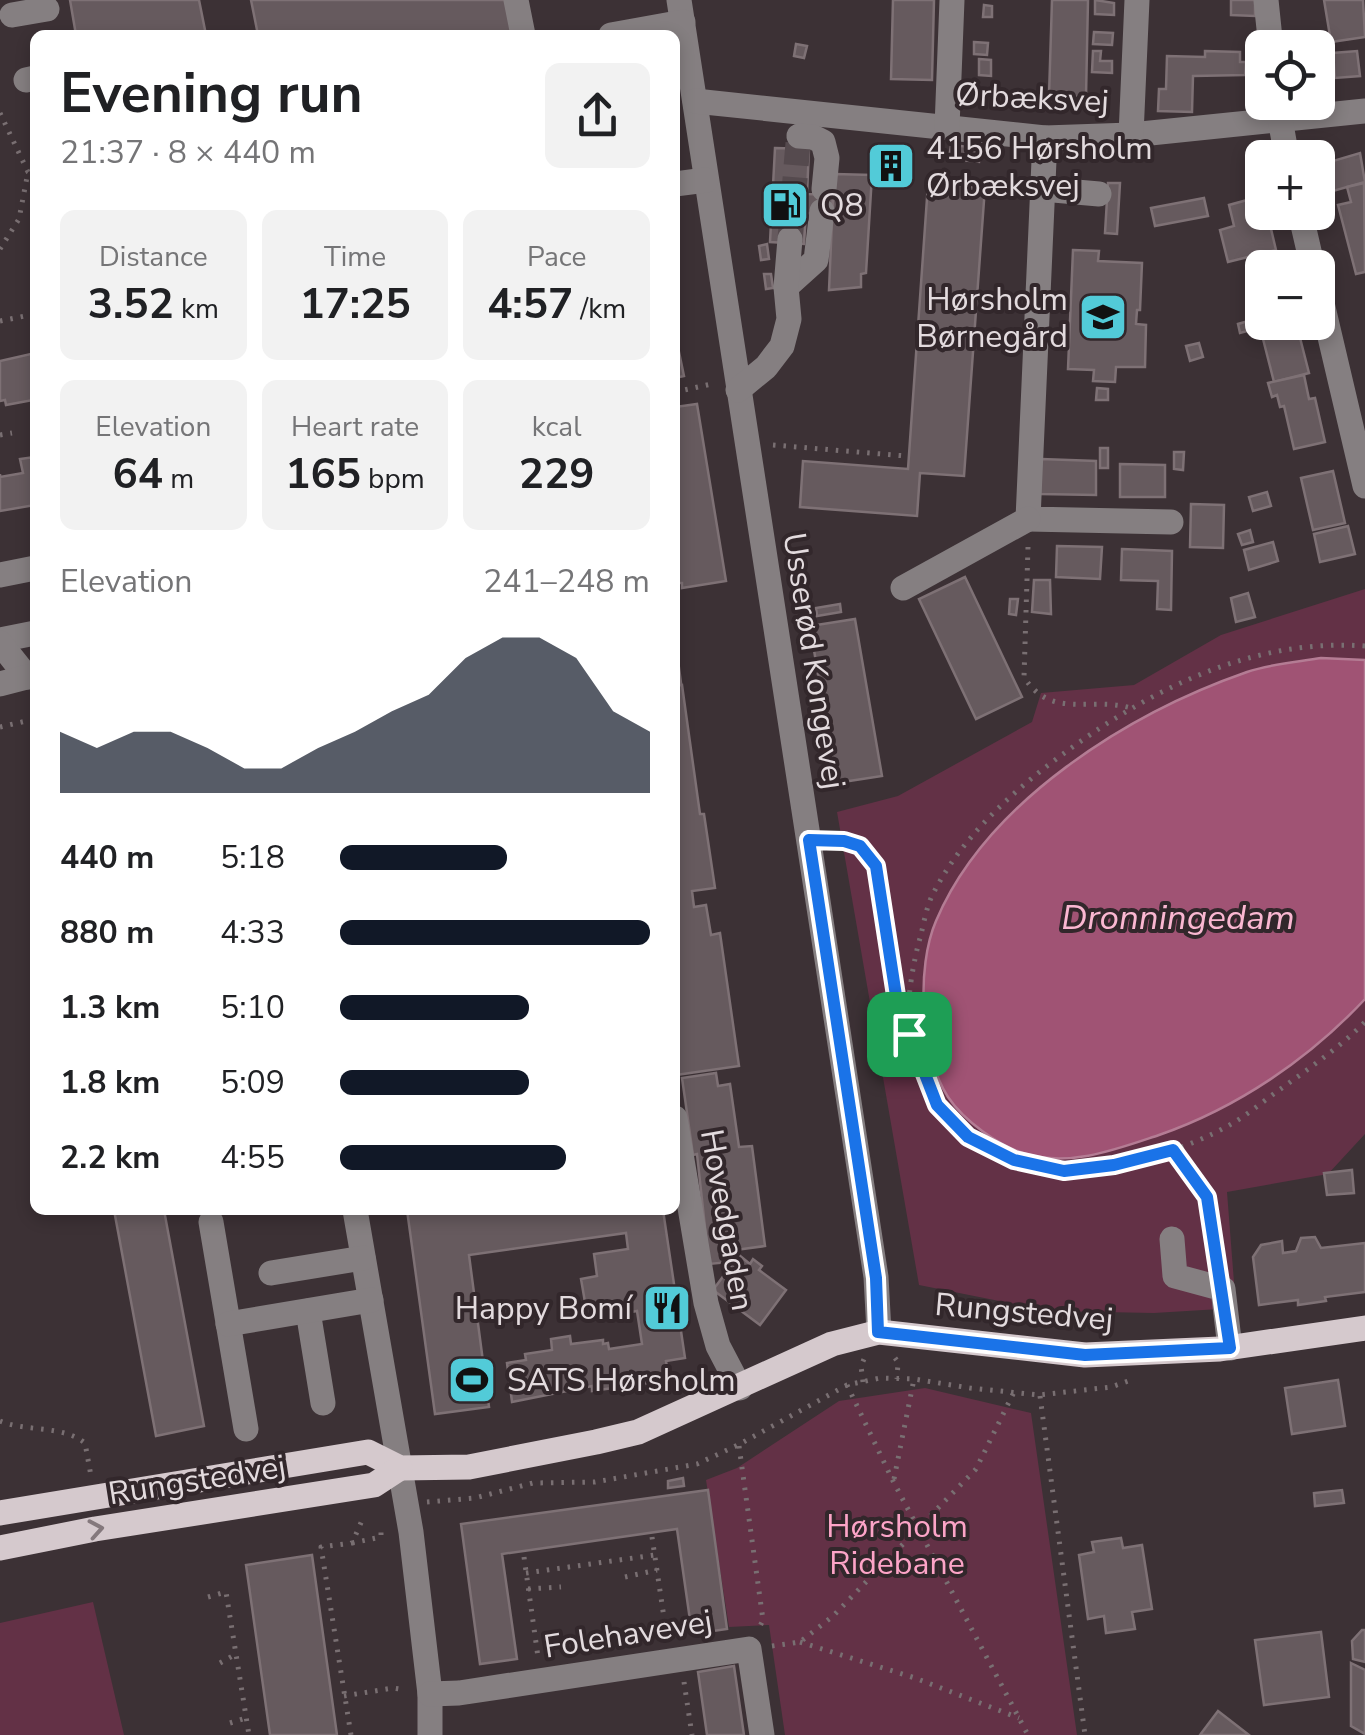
<!DOCTYPE html>
<meta charset="utf-8">
<style>
:root{--surface:#fff;--page:#f2f2f2;--text:#202124;--muted:#757577;--accent:#111827}
body{margin:0;font-family:"Nunito Sans",sans-serif;background:var(--page);color:var(--text);height:100vh;display:flex;flex-direction:column;font-size:38px;white-space:nowrap}
*{box-sizing:border-box;margin:0}
p{font-size:32px;color:var(--muted)}
.icon{flex:none;width:55px;height:55px;fill:none;stroke:currentColor;stroke-width:2;stroke-linecap:round;stroke-linejoin:round}
.map{position:relative;flex:1;overflow:hidden}
.drawer{position:absolute;left:30px;top:30px;width:650px;height:1185px;display:flex;flex-direction:column;background:var(--surface);border-radius:15px;box-shadow:0 5px 15px #0003}
.drawer>*{flex:none}
.buttons{position:absolute;left:1245px;top:30px;display:grid;gap:20px}
.buttons a{display:grid;place-items:center;width:90px;height:90px;border-radius:15px;background:var(--surface);box-shadow:0 5px 15px #0003;font-size:50px}
.pin{position:absolute;display:grid;place-items:center;width:85px;height:85px;color:#fff;margin:-42px;border-radius:20px;box-shadow:0 5px 15px #0006}
.round{display:grid;place-items:center;flex:none;width:105px;height:105px;border-radius:15px;background:var(--page)}
.head{display:flex;align-items:center;justify-content:space-between;height:170px;padding:0 30px}
h1{font-size:55px;font-weight:700;line-height:75px}
.stats{display:grid;grid-template-columns:repeat(3,1fr);gap:15px;height:170px;padding:10px 30px}
.stats div{display:grid;align-content:center;border-radius:15px;background:var(--page);text-align:center}
.stats b{font-size:42px;font-weight:700}
.stats small{font-size:28px;font-weight:400}
.stats p{font-size:28px}
.chart{height:280px;padding:20px 30px}
.chart p{display:flex;justify-content:space-between}
.chart svg{width:100%;height:180px;margin-top:10px;fill:var(--accent);opacity:.7}
ul{padding:0 30px;list-style:none;font-size:32px}
li{display:grid;grid-template-columns:160px 120px 1fr;align-items:center;height:75px}
li i{height:25px;border-radius:12px;background:var(--accent)}
.map>svg:first-child{display:block}
.green{fill:#633146}
.water{fill:#a05374;stroke:#b47c94;stroke-width:2.5}
.building{fill:#665a5e;stroke:#7e7175;stroke-width:2.5}
.lines{fill:none;stroke-linecap:round;stroke-linejoin:round}
.minor-tunnel{stroke:#554a4e;stroke-width:25;stroke-dasharray:25 12;stroke-linecap:butt}
.path{stroke:#796f72;stroke-width:5;stroke-dasharray:2.5 8;stroke-linecap:butt}
.minor{stroke:#857f81;stroke-width:25}
.major{stroke:#d5c9cd;stroke-width:25}
.oneway{stroke:#84787c}
.route-casing{stroke:#fff;stroke-width:20}
.route{stroke:#1a73e8;stroke-width:12}
.labels{text-anchor:middle;dominant-baseline:central;stroke-width:8;stroke-linejoin:round;paint-order:stroke}
.street-label{font-size:32px;fill:#e3dbde;stroke:#32272b}
.poi-label{font-size:32px;fill:#e3dbde;stroke:#32272b;text-anchor:start}
.park-label{font-size:32px;fill:#fca4c7;stroke:#32272b}
.water-label{font-size:35px;font-style:italic;fill:#fab7d1;stroke:#32272b}
</style>
<div class="map">
<svg width="1365" height="1735" viewBox="0 0 1365 1735">
<rect width="100%" height="100%" fill="#3c3135"/>
<!-- green -->
<g class="green">
<polygon points="1365,589 1365,1134 1328,1174 1227,1192 1236,1308 1154,1313 1049,1311 919,1285 837,812 898,796 1032,722 1041,693 1134,685 1221,635"/>
<polygon points="925,1388 1031,1413 1077,1735 785,1735 769,1625 729,1627 706,1480 737,1468 839,1401"/>
<polygon points="93,1602 124,1735 0,1735 0,1623"/>
</g>
<!-- water -->
<path class="water" d="M1321 658 1365 660V999C1309 1059 1237 1108 1159 1135 1117 1149 1071 1167 1026 1154 999 1146 964 1121 948 1097 920 1054 916 967 936 921 987 801 1129 713 1247 672 1270 664 1297 662 1321 658Z"/>
<!-- building -->
<g class="building">
<polygon points="70,0 199,0 206,35 76,35"/>
<polygon points="251,0 509,0 516,35 258,35"/>
<polygon points="893,0 934,0 932,80 891,79"/>
<polygon points="1052,0 1088,0 1086,97 1049,96"/>
<polygon points="1095,0 1114,3 1114,15 1095,14"/>
<polygon points="1231,0 1255,0 1255,16 1231,15"/>
<polygon points="1324,0 1363,0 1365,37 1331,42"/>
<polygon points="984,5 992,6 992,17 983,17"/>
<polygon points="1094,32 1113,33 1112,45 1093,44"/>
<polygon points="974,42 988,43 987,55 974,54"/>
<polygon points="796,44 807,46 804,58 794,56"/>
<polygon points="1093,51 1101,51 1100,61 1112,61 1112,73 1092,72"/>
<polygon points="1205,51 1240,52 1240,62 1246,62 1245,75 1193,76 1192,112 1158,111 1159,89 1166,89 1167,56 1205,57"/>
<polygon points="1357,51 1360,76 1335,78 1333,53"/>
<polygon points="979,59 991,60 991,76 979,75"/>
<polygon points="951,145 980,148 979,162 949,159"/>
<polygon points="775,148 809,149 807,194 833,195 832,214 806,213 804,244 770,242"/>
<polygon points="1360,153 1365,182 1333,191 1326,163"/>
<polygon points="884,154 899,155 897,178 883,177"/>
<polygon points="834,174 872,175 866,273 861,274 861,287 829,290"/>
<polygon points="1108,183 1120,183 1117,234 1105,233"/>
<polygon points="1364,183 1365,272 1356,274 1338,205 1351,202 1347,187"/>
<polygon points="928,184 985,187 964,476 920,473 917,516 800,507 803,461 908,469"/>
<polygon points="1262,196 1262,212 1267,212 1276,250 1228,262 1220,230 1234,226 1229,205"/>
<polygon points="1204,198 1208,216 1155,226 1151,208"/>
<polygon points="767,244 769,259 761,260 759,246"/>
<polygon points="1073,250 1099,251 1098,261 1142,263 1140,310 1137,310 1136,324 1146,325 1145,367 1116,367 1115,382 1093,381 1094,370 1068,369"/>
<polygon points="1281,262 1282,268 1262,268 1262,322 1278,323 1240,333 1238,324 1259,318 1247,271"/>
<polygon points="764,274 771,274 773,288 766,289"/>
<polygon points="1298,330 1309,373 1274,382 1263,339"/>
<polygon points="675,333 684,376 675,378"/>
<polygon points="1199,343 1203,357 1190,361 1186,346"/>
<polygon points="35,353 33,400 6,405 5,400 0,401 0,361"/>
<polygon points="1304,375 1309,399 1315,398 1325,442 1294,449 1284,406 1280,407 1277,395 1272,397 1268,383"/>
<polygon points="1097,388 1108,389 1108,400 1096,400"/>
<polygon points="697,404 726,581 682,588 682,583 675,583 675,407"/>
<rect x="1100" y="448" width="8" height="20"/>
<polygon points="1174,452 1184,452 1183,470 1174,469"/>
<polygon points="35,457 35,505 0,511 0,474 0,477 23,473 20,459"/>
<polygon points="1041,459 1096,461 1096,495 1040,494"/>
<polygon points="1120,464 1165,465 1165,497 1120,497"/>
<polygon points="1333,471 1345,523 1313,530 1301,478"/>
<polygon points="1267,492 1271,506 1253,511 1249,497"/>
<polygon points="1191,504 1224,505 1223,548 1190,547"/>
<polygon points="1348,526 1355,554 1320,562 1314,534"/>
<polygon points="1250,530 1253,542 1242,545 1238,534"/>
<polygon points="1273,542 1278,561 1249,570 1244,550"/>
<polygon points="1057,546 1102,547 1100,579 1056,577"/>
<polygon points="1122,549 1172,551 1171,610 1157,609 1158,581 1121,580"/>
<polygon points="965,577 1022,697 976,719 919,599"/>
<polygon points="1034,580 1050,580 1051,614 1032,612"/>
<polygon points="1248,593 1255,617 1236,622 1231,598"/>
<polygon points="1010,599 1018,599 1016,615 1009,614"/>
<polygon points="840,604 841,612 817,616 816,608"/>
<polygon points="855,619 882,776 836,783 810,626"/>
<polygon points="675,638 681,683 675,683"/>
<polygon points="682,685 700,814 704,814 715,888 692,891 694,907 706,905 711,935 720,933 739,1066 676,1075 675,686"/>
<polygon points="716,1073 718,1086 730,1084 739,1147 752,1146 765,1246 728,1251 730,1262 709,1264 697,1154 693,1155 682,1078"/>
<polygon points="1352,1170 1354,1193 1327,1195 1324,1173"/>
<polygon points="114,1210 164,1210 204,1426 156,1436"/>
<polygon points="407,1210 663,1210 685,1358 666,1361 669,1380 592,1391 592,1386 512,1402 507,1363 526,1360 525,1354 552,1350 551,1339 570,1336 571,1344 603,1340 603,1344 608,1343 609,1349 642,1344 637,1311 631,1312 629,1301 586,1308 581,1279 597,1276 594,1254 628,1249 626,1233 469,1255 489,1407 435,1414"/>
<polygon points="1315,1237 1321,1248 1365,1243 1365,1292 1325,1297 1326,1301 1298,1305 1298,1300 1259,1305 1253,1257 1261,1245 1282,1241 1283,1253 1296,1251 1301,1238"/>
<polygon points="739,1255 750,1264 753,1259 762,1266 759,1270 786,1290 760,1325 713,1290"/>
<polygon points="1338,1380 1345,1426 1292,1434 1285,1388"/>
<polygon points="683,1478 684,1486 668,1488 668,1481"/>
<polygon points="708,1490 727,1629 692,1634 677,1529 502,1554 517,1659 480,1664 461,1524"/>
<polygon points="1342,1490 1344,1503 1315,1506 1314,1493"/>
<polygon points="1121,1538 1123,1548 1142,1545 1152,1609 1132,1612 1135,1629 1106,1633 1104,1616 1088,1619 1079,1555 1094,1552 1092,1542"/>
<polygon points="312,1555 337,1735 270,1735 246,1565"/>
<polygon points="1362,1630 1365,1630 1365,1662 1353,1659 1352,1641"/>
<polygon points="1321,1632 1329,1697 1264,1705 1255,1640"/>
<polygon points="1351,1663 1365,1670 1365,1734 1351,1726"/>
<polygon points="734,1666 744,1735 707,1735 698,1672"/>
<polygon points="1218,1711 1249,1735 1200,1735"/>
</g>
<g class="lines">
<!-- minor-tunnel -->
<polyline class="minor-tunnel" points="790,239 798,143"/>
<!-- path -->
<g class="path">
<polyline points="0,113 28,172 35,177"/>
<polyline points="0,249 19,219 28,172"/>
<polyline points="0,321 35,314"/>
<polyline points="675,392 716,383"/>
<polyline points="0,435 12,433"/>
<polyline points="773,445 906,456"/>
<path d="M1028 547 1024 677C1051 720 1090 696 1131 708"/>
<path d="M1365 646C1267 639 1177 677 1097 730 1035 772 967 826 933 894 926 907 924 924 920 938 913 963 905 1008 909 1035 911 1044 917 1054 920 1063 925 1076 929 1093 937 1105 961 1143 1017 1167 1060 1171 1111 1174 1189 1149 1233 1123 1250 1113 1266 1099 1282 1088 1311 1067 1340 1047 1365 1022"/>
<polyline points="0,727 35,719"/>
<polyline points="832,841 860,846 876,866 897,1002 908,1032"/>
<polyline points="1173,1151 1207,1197 1219,1265"/>
<polyline points="895,1358 898,1362 897,1379"/>
<polyline points="863,1382 861,1366 864,1359"/>
<polyline points="847,1385 893,1481 1028,1735"/>
<polyline points="1040,1396 1085,1735"/>
<path d="M0 1421C26 1432 63 1425 85 1443L91 1476"/>
<polyline points="739,1446 763,1620 759,1628"/>
<polyline points="894,1479 914,1379"/>
<polyline points="427,1502 475,1498 533,1483 595,1482 697,1464 738,1445 847,1385 880,1378 914,1379 970,1388 1039,1395 1111,1387 1134,1379"/>
<polyline points="652,1537 667,1638"/>
<polyline points="352,1543 381,1537 381,1529"/>
<polyline points="524,1557 538,1657"/>
<polyline points="526,1573 655,1555"/>
<polyline points="625,1577 657,1570"/>
<polyline points="528,1589 561,1587"/>
<polyline points="208,1597 226,1592 249,1735"/>
<polyline points="800,1642 915,1678 1019,1718"/>
<polyline points="772,1646 800,1642 833,1616 976,1469 1014,1392"/>
<polyline points="220,1663 236,1654"/>
<polyline points="684,1682 692,1735"/>
<polyline points="344,1696 393,1688 406,1690"/>
<polyline points="230,1723 246,1718"/>
<polyline points="351,1735 321,1547 352,1543 364,1516"/>
</g>
<!-- minor -->
<g class="minor">
<polyline points="516,0 523,35"/>
<polyline points="679,0 876,1277 879,1332"/>
<polyline points="1266,0 1271,48"/>
<polyline points="12,15 47,9"/>
<polyline points="611,35 683,22"/>
<polyline points="26,80 35,78"/>
<polyline points="695,101 1045,138 1131,135 1365,111"/>
<polyline points="1277,102 1287,158"/>
<polyline points="947,127 952,0"/>
<polyline points="1131,135 1137,0"/>
<polyline points="799,136 813,137 823,142 827,158 824,189"/>
<polyline points="1045,138 1028,519 1171,522"/>
<polyline points="675,184 706,180"/>
<polyline points="1042,189 1099,194"/>
<polyline points="1300,212 1313,268"/>
<polyline points="1318,286 1365,486"/>
<polyline points="786,287 816,260 822,211"/>
<polyline points="738,390 766,367 782,346 789,319 786,287 790,239"/>
<polyline points="0,575 35,568"/>
<polyline points="903,588 1028,519"/>
<polyline points="0,640 35,633"/>
<polyline points="0,643 27,677 35,676"/>
<polyline points="0,684 27,677"/>
<polyline points="675,1118 706,1303 718,1346 740,1388"/>
<polyline points="355,1210 411,1532 430,1694 430,1735"/>
<polyline points="211,1222 246,1429"/>
<polyline points="1172,1239 1175,1276 1223,1289 1230,1348"/>
<polyline points="271,1273 363,1258"/>
<polyline points="308,1311 323,1403"/>
<polyline points="228,1324 371,1300"/>
<polyline points="430,1694 459,1693 749,1649 762,1735"/>
</g>
<!-- major -->
<g class="major">
<polyline points="0,1513 368,1452 400,1468 469,1467 596,1442 638,1432 832,1344 879,1332 1085,1355 1220,1349 1365,1328"/>
<polyline points="0,1548 95,1529 374,1485 400,1468"/>
</g>
</g>
<!-- one-way arrows -->
<defs><path id="oneway-chevron" d="M-2-3.5L2.5 0L-2 3.5" fill="none" stroke-width="1.6" stroke-linecap="round" stroke-linejoin="round" transform="scale(2.5)"/></defs>
<use class="oneway" href="#oneway-chevron" transform="translate(96 1529) rotate(-10)"/>
<g class="lines">
<!-- route casing -->
<g class="route-casing">
<polygon id="route" points="809,840 844,841 860,846 876,866 897,1002 937,1105 968,1137 1014,1160 1064,1171 1114,1165 1173,1150 1207,1197 1230,1348 1085,1355 878,1332 876,1278"/>
</g>
<!-- route -->
<use href="#route" class="route"/>
</g>
<!-- icons -->
<defs>
<g id="building-square" transform="scale(2.5)"><rect x="-9" y="-9" width="18" height="18" rx="4" fill="#52cbd8" stroke="#32272b"/><path d="M-4-6H4V6H1V3H-1V6H-4ZM-2.5-4.3h1.7v1.8h-1.7ZM.8-4.3h1.7v1.8H.8ZM-2.5-1h1.7V.8h-1.7ZM.8-1h1.7V.8H.8Z" fill="#111"/></g>
<g id="fuel-square" transform="scale(2.5)"><rect x="-9" y="-9" width="18" height="18" rx="4" fill="#52cbd8" stroke="#32272b"/><path d="M-5.5-6h7V0h2V4h1.3V-2.5L3-4.5l.8-.8L6-3V5H2.5V1h-1V6h-7ZM-4.2-4.7v3.2H.2V-4.7Z" fill="#111"/></g>
<g id="school-square" transform="scale(2.5)"><rect x="-9" y="-9" width="18" height="18" rx="4" fill="#52cbd8" stroke="#32272b"/><path d="M0-5L7-2L0 1L-7-2ZM-4 1L0 2.5L4 1V4Q0 6-4 4Z" fill="#111"/></g>
<g id="restaurant-square" transform="scale(2.5)"><rect x="-9" y="-9" width="18" height="18" rx="4" fill="#52cbd8" stroke="#32272b"/><path d="M-5-6h1v4h1v-4h1v4h1v-4h1v5L-1.5 .5V6h-2V.5L-5-1ZM5-6V6H3V1.5H1.5Q1.5-4 5-6Z" fill="#111"/></g>
<g id="stadium-square" transform="scale(2.5)"><rect x="-9" y="-9" width="18" height="18" rx="4" fill="#52cbd8" stroke="#32272b"/><path d="M0-5a6.5 5 0 1 0 0 10a6.5 5 0 1 0 0-10ZM-3.5-1.8h7v3.6h-7Z" fill="#111"/></g>
</defs>
<g fill-rule="evenodd">
<use href="#building-square" x="891" y="166"/>
<use href="#fuel-square" x="785" y="205"/>
<use href="#school-square" x="1103" y="317"/>
<use href="#restaurant-square" x="667" y="1308"/>
<use href="#stadium-square" x="472" y="1380"/>
</g>
<g class="labels">
<!-- street labels -->
<g class="street-label">
<text transform="translate(1032 98) rotate(3)">Ørbæksvej</text>
<text transform="translate(814 661) rotate(81)">Usserød Kongevej</text>
<text transform="translate(727 1220) rotate(80)">Hovedgaden</text>
<text transform="translate(1024 1312) rotate(5)">Rungstedvej</text>
<text transform="translate(197 1480) rotate(-9)">Rungstedvej</text>
<text transform="translate(628 1634) rotate(-9)">Folehavevej</text>
</g>
<!-- poi labels -->
<g class="poi-label">
<text x="926" y="148">4156 Hørsholm<tspan x="926" dy="37">Ørbæksvej</tspan></text>
<text x="820" y="205">Q8</text>
<text x="1068" y="299" text-anchor="end">Hørsholm<tspan x="1068" dy="37">Børnegård</tspan></text>
<text x="632" y="1308" text-anchor="end">Happy Bomí</text>
<text x="507" y="1380">SATS Hørsholm</text>
</g>
<!-- park labels -->
<g class="park-label">
<text x="897" y="1526">Hørsholm<tspan x="897" dy="37">Ridebane</tspan></text>
</g>
<!-- water labels -->
<g class="water-label">
<text x="1178" y="917">Dronningedam</text>
</g>
</g>
</svg>
<div class="buttons">
<a><svg class="icon" aria-label="locate" viewBox="0 0 24 24"><circle cx="12" cy="12" r="6"/><path d="M12 2v4M12 18v4M2 12h4M18 12h4"/></svg></a>
<a>+</a>
<a>−</a>
</div>
<div class="pin" style="left:909px;top:1034px;background:#1e9e55"><svg class="icon" aria-label="arrive" viewBox="0 0 24 24"><path d="M6 21V4h12l-3 4 3 4H6"/></svg></div>
<section class="drawer">
<div class="head"><div><h1>Evening run</h1><p>21:37 · 8 × 440 m</p></div><a class="round"><svg class="icon" aria-label="share" viewBox="0 0 24 24"><path d="M12 15V3M7 8l5-5 5 5M5 13v7h14v-7"/></svg></a></div>
<div class="stats">
<div><p>Distance</p><b>3.52<small> km</small></b></div>
<div><p>Time</p><b>17:25</b></div>
<div><p>Pace</p><b>4:57<small> /km</small></b></div>
</div>
<div class="stats">
<div><p>Elevation</p><b>64<small> m</small></b></div>
<div><p>Heart rate</p><b>165<small> bpm</small></b></div>
<div><p>kcal</p><b>229</b></div>
</div>
<div class="chart"><p><span>Elevation</span>241–248 m</p>
<svg viewBox="0 0 160 44" preserveAspectRatio="none"><path d="M0 44V29L10 33L20 29L30 29L40 33L50 38L60 38L70 33L80 29L90 24L100 20L110 11L120 6L130 6L140 11L150 24L160 29V44z"/></svg>
</div>
<ul>
<li><b>440 m</b>5:18<i style="width:54%"></i></li>
<li><b>880 m</b>4:33<i style="width:100%"></i></li>
<li><b>1.3 km</b>5:10<i style="width:61%"></i></li>
<li><b>1.8 km</b>5:09<i style="width:61%"></i></li>
<li><b>2.2 km</b>4:55<i style="width:73%"></i></li>
</ul>
</section>
</div>
